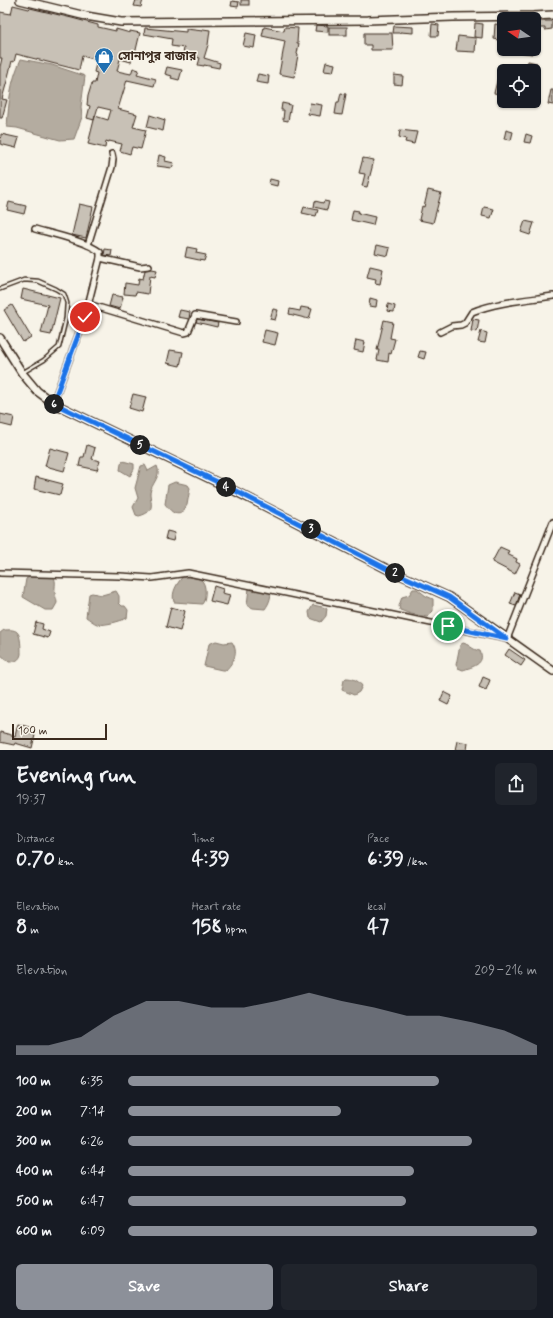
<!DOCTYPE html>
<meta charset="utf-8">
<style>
:root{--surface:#171b24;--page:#20242c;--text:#f1f3f6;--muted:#9ea1a6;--accent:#8c9099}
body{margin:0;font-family:Mynerve,"Noto Sans Bengali",sans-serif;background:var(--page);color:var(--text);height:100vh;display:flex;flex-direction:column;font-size:15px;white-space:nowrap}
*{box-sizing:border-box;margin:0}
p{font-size:13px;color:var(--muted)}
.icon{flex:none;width:22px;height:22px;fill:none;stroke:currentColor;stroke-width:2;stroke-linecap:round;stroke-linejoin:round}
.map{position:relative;height:750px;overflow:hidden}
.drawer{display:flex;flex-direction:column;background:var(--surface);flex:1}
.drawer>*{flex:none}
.needle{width:26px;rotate:283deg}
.tools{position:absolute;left:497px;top:12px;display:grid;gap:8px}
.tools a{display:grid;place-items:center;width:44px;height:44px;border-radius:6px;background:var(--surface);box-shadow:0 1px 3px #0004;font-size:20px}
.scale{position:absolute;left:12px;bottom:10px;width:95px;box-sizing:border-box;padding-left:4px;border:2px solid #3b2a1e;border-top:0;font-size:11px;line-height:14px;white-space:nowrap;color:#3b2a1e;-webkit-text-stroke:3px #f7f3e8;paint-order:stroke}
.pin{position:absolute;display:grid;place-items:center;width:34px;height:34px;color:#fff;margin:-17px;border:2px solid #fff;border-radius:50%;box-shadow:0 1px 4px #0007}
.km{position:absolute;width:20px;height:20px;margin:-10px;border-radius:50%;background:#222;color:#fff;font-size:11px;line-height:20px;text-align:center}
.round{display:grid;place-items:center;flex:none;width:42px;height:42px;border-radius:6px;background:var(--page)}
.head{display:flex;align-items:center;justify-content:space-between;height:68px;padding:0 16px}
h1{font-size:22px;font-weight:700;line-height:30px}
.metrics{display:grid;grid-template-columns:repeat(3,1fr);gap:6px;height:68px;padding:4px 16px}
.metrics div{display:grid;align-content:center}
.metrics b{font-size:20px;font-weight:700}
.metrics small{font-size:11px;font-weight:400}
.metrics p{font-size:11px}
.chart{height:112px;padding:8px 16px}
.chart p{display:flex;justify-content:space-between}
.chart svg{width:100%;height:72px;margin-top:4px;fill:var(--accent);opacity:.7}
.action{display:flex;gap:8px;margin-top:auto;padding:8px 16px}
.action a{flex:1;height:46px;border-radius:6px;background:var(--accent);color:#fff;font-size:16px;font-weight:700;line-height:46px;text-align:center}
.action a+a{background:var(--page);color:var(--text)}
ul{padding:0 16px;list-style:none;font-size:13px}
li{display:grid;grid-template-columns:64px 48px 1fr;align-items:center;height:30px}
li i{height:10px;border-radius:5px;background:var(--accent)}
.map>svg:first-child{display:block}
.water{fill:#b4aca0;stroke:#84786c}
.building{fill:#c8c1b6;stroke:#3b2a1e}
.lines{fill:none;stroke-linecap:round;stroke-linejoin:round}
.service-casing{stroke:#3b2a1e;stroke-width:5.5}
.minor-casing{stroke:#3b2a1e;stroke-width:8}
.secondary-casing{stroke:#3b2a1e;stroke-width:10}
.service{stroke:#f7f3e8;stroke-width:2.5}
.minor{stroke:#f7f3e8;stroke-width:5}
.secondary{stroke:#f7f3e8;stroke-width:7}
.route-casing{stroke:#fff;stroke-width:8}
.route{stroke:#1a73e8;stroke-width:5}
.labels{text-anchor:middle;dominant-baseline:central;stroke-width:3;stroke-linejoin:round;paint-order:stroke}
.poi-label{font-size:12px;font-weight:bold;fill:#3b2a1e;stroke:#f7f3e8;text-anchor:start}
</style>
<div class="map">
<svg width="553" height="750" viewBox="0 0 553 750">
<rect width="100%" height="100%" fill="#f7f3e8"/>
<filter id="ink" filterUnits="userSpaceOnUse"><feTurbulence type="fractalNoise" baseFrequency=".025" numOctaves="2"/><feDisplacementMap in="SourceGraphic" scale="8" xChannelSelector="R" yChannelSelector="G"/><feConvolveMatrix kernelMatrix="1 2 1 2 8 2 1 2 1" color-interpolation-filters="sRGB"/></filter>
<g filter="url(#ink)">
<!-- water -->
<g class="water">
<path d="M21 59 52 65 85 76 81 107 82 117 74 139 60 140 17 128 7 127C9 101 10 83 21 59Z"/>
<polygon points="123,461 134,464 134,469 130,476 120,470 121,464"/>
<path d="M145 465 148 471 157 466C162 476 151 484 150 493 150 498 153 505 150 510 148 513 143 515 139 516L136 515 133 507 138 498 135 488 141 466Z"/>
<path d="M175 482 188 485 190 488 187 505 182 513C174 516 170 510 165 504L168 485Z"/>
<path d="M51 574C58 580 54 586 55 593 55 596 57 600 57 603L53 610H45L23 597 26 579 32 575Z"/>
<path d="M183 576C188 577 197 577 201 580 207 584 206 600 202 604L174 602C171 592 177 584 183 576Z"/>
<path d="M252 586 271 589C271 597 270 602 265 609L253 608 247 605 249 588Z"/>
<polygon points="413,589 417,589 426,596 433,599 433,611 427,617 411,614 400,610 399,606 402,597 409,595"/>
<path d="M116 591 119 596V603L122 606H125L128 610 127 618C121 621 104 626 97 624 94 623 89 619 86 617L89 594 92 593 102 595Z"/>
<polygon points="313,605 327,608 326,616 321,622 310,618 309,612"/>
<path d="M4 630C8 630 14 629 17 632 21 635 21 649 21 654 20 660 15 662 9 662L0 654V633Z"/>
<path d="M216 641 224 643 232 642C239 653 234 661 226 670H222L204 666 209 644Z"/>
<path d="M463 643C469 644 472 650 480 651 486 664 472 667 463 670L458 668 456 665 460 645Z"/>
<path d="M346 678C352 678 358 680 362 686L359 692 354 695 342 690 344 680Z"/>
</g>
<!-- building -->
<g class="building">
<polygon points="136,0 143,0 141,7 134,6"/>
<rect x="241" y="0" width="8" height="5"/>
<polygon points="232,1 239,2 238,7 231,6"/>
<polygon points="13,5 29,9 30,8 72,18 98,25 98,27 116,31 116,29 130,33 130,31 140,33 135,54 133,57 132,57 131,62 120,59 117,71 131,74 133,68 139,70 137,74 156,79 154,86 127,80 118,109 137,114 133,127 146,130 141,149 132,147 130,154 120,151 122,144 109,141 109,142 106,141 105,148 88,144 95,116 108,120 111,110 98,107 94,120 87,118 90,106 87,105 88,96 92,83 95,83 97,73 94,72 97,60 82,56 79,70 16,54 14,62 12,61 7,81 2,99 7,100 2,118 0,118 0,67 2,58 0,58 0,12 11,14"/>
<polygon points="534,21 552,21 552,29 545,30 545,28 534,28"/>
<polygon points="475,23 483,24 482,38 474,37"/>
<polygon points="432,24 439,25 438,36 431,36"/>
<polygon points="495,24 504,25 504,41 494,39"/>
<polygon points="316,25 328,26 328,32 315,31"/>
<polygon points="394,26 413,27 413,33 400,32 400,33 393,33"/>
<polygon points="264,27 284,31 285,27 298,28 297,43 299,43 297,54 298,55 294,77 279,74 285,41 262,36"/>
<rect x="329" y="27" width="18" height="8"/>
<polygon points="145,28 186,32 186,29 203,31 203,29 210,30 208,45 204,58 220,63 219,68 204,65 204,66 198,65 200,58 183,54 184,48 171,46 172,39 144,34"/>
<polygon points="246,33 256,35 254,48 243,46"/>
<polygon points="364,33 392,33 393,50 371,50 371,45 364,45"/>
<polygon points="458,36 476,38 475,52 456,51"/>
<polygon points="518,49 533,49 532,54 518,52"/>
<polygon points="528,61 537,63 535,71 526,71"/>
<polygon points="326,62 335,64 333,72 324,71"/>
<polygon points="167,67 182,70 179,80 171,78 172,76 165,74"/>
<polygon points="258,74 269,76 268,84 256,82"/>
<polygon points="394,75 403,76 402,85 394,84"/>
<polygon points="498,77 504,78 504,95 494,93"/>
<polygon points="551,90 553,90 553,105 548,104"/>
<polygon points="341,93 346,94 342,115 335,114 337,102 339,102"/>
<polygon points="282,103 291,105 288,121 283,120 284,110 281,110"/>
<polygon points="310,103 322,105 320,116 308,114"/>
<polygon points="150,115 165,120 163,131 147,127"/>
<polygon points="400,130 417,132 414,144 405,142 406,139 399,137"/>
<polygon points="506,130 513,132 511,140 504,139"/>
<polygon points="1,134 19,138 16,148 0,144"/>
<polygon points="526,134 532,136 530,143 524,142"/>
<polygon points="159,155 166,157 165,161 174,163 172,168 157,166"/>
<polygon points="363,158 374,160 367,187 362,186 365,174 359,173"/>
<polygon points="270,179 278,181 277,186 269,184"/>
<polygon points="428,190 441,193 433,223 419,220 422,206 424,207"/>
<polygon points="315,201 323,203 324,201 329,202 327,210 314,207"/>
<polygon points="9,202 26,206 24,214 7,210"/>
<polygon points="79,204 93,207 86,238 72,235"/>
<polygon points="304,207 318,210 316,216 302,213"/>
<polygon points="484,207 494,209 491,218 482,216"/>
<polygon points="353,210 359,211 358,213 375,217 373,225 351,220"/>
<polygon points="525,221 534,223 530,235 521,232"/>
<polygon points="377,245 390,248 388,256 375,253"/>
<polygon points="187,247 197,249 196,253 206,255 204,261 185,257"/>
<polygon points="105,249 112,250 111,256 104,255"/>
<polygon points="370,266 383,269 380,284 375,283 376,279 367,277"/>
<polygon points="152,269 157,270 155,277 150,276 148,294 136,292 135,295 124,294 125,283 138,285 139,278 143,279 145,270"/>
<polygon points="23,289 60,298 51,335 41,333 48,305 21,299"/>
<polygon points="112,295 123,297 120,309 109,306"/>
<polygon points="370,298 377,300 376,307 369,306"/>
<polygon points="388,304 395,306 394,312 387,311"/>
<polygon points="12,305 31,337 23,342 4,310"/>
<polygon points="301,307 312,309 309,319 289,314 290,309 300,311"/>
<polygon points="273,309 278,310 275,320 270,319"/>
<polygon points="180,310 190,312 189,319 178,317"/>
<polygon points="197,319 218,323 217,327 196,322"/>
<polygon points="473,319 479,320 477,332 471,331"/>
<polygon points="384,320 393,322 390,338 395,339 391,354 389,353 388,362 377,360 379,350 377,350"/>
<polygon points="265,330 278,333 275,345 262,342"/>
<polygon points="481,331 487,333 485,343 478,342"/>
<polygon points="356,340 365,342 363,352 354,350"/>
<polygon points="170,350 183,352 180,366 167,363"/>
<polygon points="420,351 426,352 424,359 418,357"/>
<polygon points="133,394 146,397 142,412 129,408"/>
<polygon points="0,414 14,417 12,427 0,424"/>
<polygon points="87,445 95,448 92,459 100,461 97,470 79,466 81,457 84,457"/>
<polygon points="50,448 69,453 64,471 45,466"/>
<polygon points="36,477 63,484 60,495 34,489"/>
<polygon points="167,531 175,533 173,541 165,539"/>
<polygon points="500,547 509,551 507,554 517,559 516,562 520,564 515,574 492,562"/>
<polygon points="214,586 223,589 222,593 230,595 227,605 210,601"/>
<polygon points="515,592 520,594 516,606 510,604"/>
<polygon points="171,607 185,611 180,631 166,627"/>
<polygon points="36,622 43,624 42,629 50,632 48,638 33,634"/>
<polygon points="509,649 525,660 521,666 505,655"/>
<polygon points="483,677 490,680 486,690 479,687"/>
<polygon points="444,692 452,696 448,705 440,701"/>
<polygon points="18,724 29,727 28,733 35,735 32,748 15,743 14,745 0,742 0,732 15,736"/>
<polygon points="457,741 468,743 467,750 455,750"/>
</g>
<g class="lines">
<!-- service casing -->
<g class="service-casing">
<polyline id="service" points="0,289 24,280 38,281 56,289 64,294 67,303 66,318 59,347 44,360 22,373"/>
</g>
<!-- minor casing -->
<g class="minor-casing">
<g id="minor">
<path d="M35 229C53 234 86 241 100 252V258L85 317 53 403"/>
<polyline points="88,245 112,167 113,159 112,154"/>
<polyline points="100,258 140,267 149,266"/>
<polyline points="88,304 184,333 188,332 195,315 236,322"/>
<path d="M440 332 452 326 461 325 465 323 472 312C497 302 526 300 553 296"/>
<polyline points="0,573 120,576 152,578 188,573 374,611 507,639 553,522"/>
</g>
</g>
<!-- secondary casing -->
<g class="secondary-casing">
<g id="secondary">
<polyline points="20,0 86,16 121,22 368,20 453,17 533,16 553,15"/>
<polyline points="0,338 22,373 37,391 53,403 229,488 387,569 449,597 553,671"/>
</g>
</g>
<!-- service -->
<use href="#service" class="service"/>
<!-- minor -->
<use href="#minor" class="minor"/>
<!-- secondary -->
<use href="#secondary" class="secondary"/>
</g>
</g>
<g class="lines" filter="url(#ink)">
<!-- route casing -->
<g class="route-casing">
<polyline id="route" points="85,317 53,403 230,488 387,569 449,597 507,639 448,626"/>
</g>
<!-- route -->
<use href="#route" class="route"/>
</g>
<!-- icons -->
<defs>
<g id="shop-pin" transform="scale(1)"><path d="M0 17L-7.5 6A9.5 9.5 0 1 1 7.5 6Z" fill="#1f6fb2" stroke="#f7f3e8"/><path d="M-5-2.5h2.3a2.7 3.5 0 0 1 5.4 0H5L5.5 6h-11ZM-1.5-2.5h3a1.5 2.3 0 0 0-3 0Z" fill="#fff"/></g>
</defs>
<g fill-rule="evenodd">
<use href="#shop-pin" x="104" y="57"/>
</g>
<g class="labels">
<!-- poi labels -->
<g class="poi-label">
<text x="118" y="57">সোনাপুর বাজার</text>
</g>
</g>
</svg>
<div class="tools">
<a><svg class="needle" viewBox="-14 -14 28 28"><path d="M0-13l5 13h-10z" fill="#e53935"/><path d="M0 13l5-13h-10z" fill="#9ea1a6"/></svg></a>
<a><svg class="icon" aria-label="locate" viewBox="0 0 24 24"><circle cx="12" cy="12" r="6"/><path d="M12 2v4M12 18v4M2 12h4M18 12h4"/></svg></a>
</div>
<div class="scale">100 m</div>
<div class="pin" style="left:448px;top:626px;background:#1e9e55"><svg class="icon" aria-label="arrive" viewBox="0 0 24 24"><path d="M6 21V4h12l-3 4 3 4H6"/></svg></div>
<div class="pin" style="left:85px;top:317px;background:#d93025"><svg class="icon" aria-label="check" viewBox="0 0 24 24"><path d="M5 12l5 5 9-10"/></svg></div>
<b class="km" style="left:395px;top:573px">2</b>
<b class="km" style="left:311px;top:529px">3</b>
<b class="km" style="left:226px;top:487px">4</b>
<b class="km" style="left:140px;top:445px">5</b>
<b class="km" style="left:54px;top:404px">6</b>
</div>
<section class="drawer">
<div class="head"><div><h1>Evening run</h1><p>19:37</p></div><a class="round"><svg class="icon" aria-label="share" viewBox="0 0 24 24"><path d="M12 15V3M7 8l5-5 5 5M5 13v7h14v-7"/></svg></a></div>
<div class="metrics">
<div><p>Distance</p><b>0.70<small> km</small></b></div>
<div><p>Time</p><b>4:39</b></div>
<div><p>Pace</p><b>6:39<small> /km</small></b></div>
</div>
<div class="metrics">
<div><p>Elevation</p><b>8<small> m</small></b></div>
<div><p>Heart rate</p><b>158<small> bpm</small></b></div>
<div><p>kcal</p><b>47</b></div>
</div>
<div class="chart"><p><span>Elevation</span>209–216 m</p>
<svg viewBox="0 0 160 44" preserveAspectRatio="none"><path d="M0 44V38L10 38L20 33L30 20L40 11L50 11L60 15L70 15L80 11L90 6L100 11L110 15L120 20L130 20L140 24L150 29L160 38V44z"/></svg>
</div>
<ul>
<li><b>100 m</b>6:35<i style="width:76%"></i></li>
<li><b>200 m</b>7:14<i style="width:52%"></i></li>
<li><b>300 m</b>6:26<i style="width:84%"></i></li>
<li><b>400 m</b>6:44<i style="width:70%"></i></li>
<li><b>500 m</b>6:47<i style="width:68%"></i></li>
<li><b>600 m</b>6:09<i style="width:100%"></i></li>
</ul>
<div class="action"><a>Save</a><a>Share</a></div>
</section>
